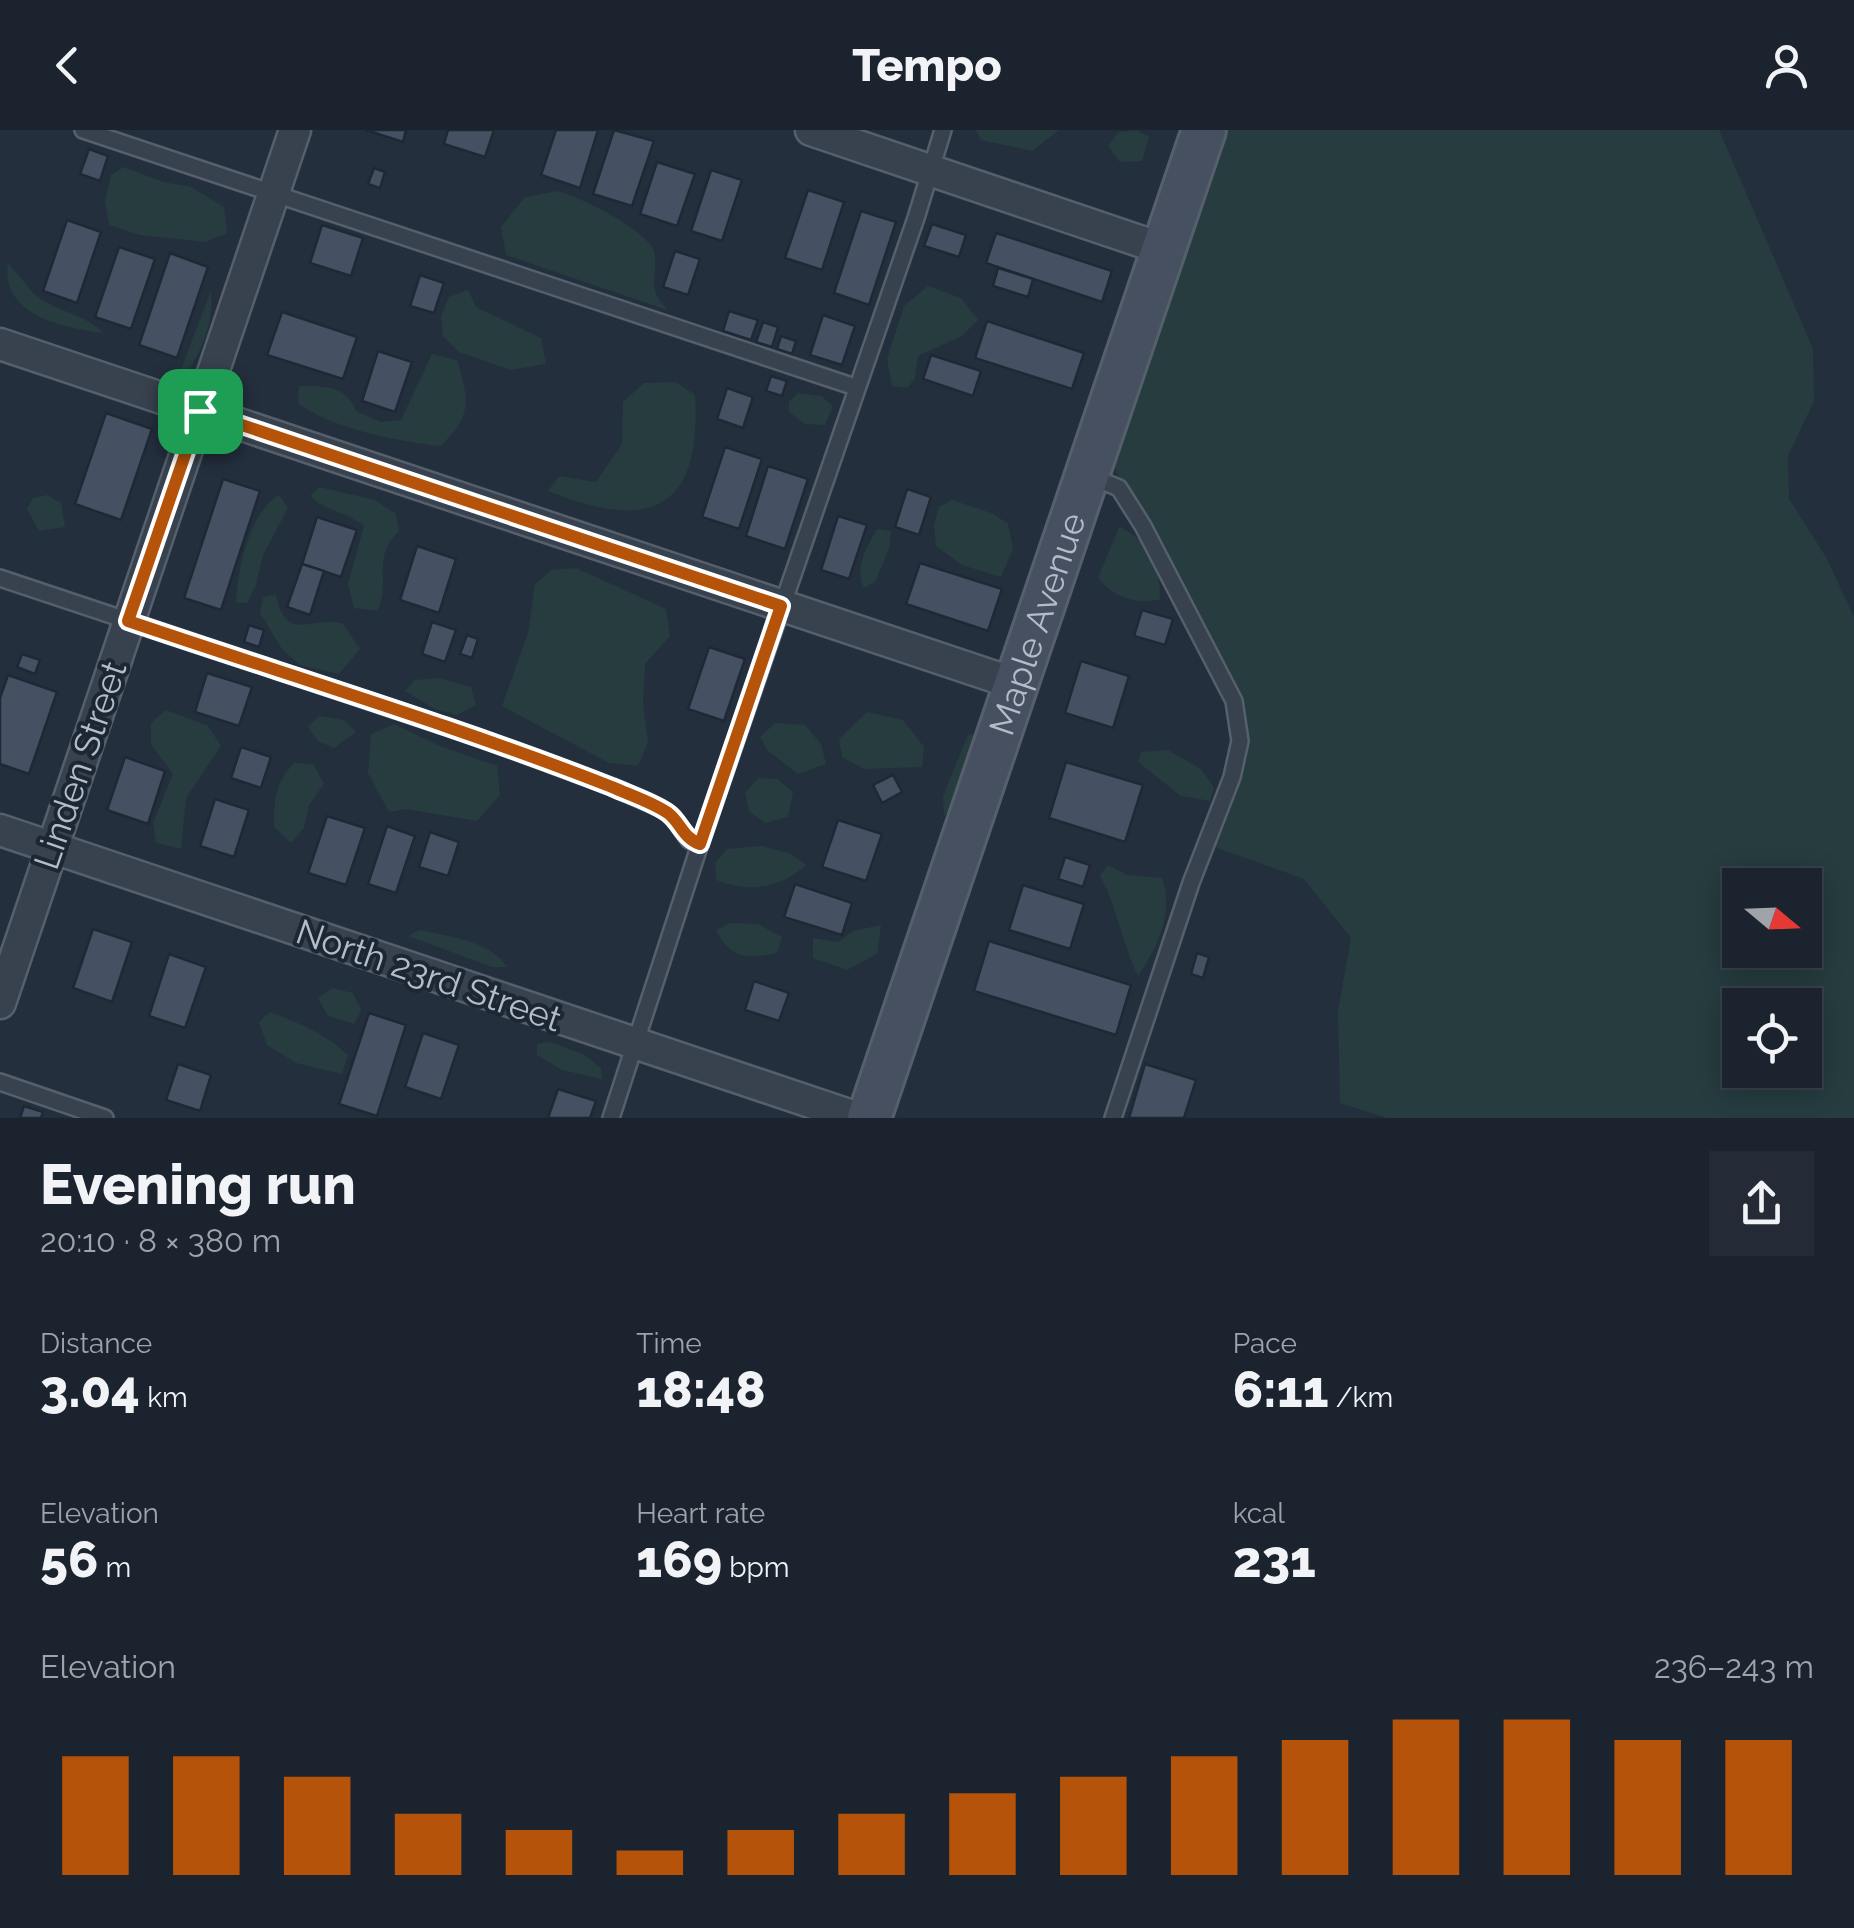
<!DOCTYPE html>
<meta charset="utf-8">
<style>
:root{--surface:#1b232e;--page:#242b36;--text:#f1f3f6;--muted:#a0a4aa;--line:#39404a;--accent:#b45309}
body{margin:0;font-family:Raleway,sans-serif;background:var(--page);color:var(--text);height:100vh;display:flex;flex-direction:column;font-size:38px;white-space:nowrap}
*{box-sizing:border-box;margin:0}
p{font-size:32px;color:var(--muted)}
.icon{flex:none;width:55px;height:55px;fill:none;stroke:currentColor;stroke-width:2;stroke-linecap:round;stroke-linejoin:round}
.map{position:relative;height:988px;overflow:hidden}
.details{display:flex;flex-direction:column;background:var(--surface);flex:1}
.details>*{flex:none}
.needle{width:65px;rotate:109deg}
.controls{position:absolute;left:1722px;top:738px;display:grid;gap:20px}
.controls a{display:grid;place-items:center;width:100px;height:100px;border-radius:0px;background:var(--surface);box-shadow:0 5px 25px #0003,0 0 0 2px var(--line);font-size:50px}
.pin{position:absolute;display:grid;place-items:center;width:85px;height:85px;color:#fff;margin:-42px;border-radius:20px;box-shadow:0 5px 15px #0006}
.round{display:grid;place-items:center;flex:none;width:105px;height:105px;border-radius:0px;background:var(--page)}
.headline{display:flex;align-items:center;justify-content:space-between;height:170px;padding:0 40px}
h1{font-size:55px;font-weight:800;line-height:75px}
.figures{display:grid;grid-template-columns:repeat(3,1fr);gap:15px;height:170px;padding:10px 40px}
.figures div{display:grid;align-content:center}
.figures b{font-size:50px;font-weight:800}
.figures small{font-size:28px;font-weight:400}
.figures p{font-size:28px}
.chart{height:280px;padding:20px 40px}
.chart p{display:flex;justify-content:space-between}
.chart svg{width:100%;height:180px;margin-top:10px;stroke:var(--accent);stroke-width:6}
header{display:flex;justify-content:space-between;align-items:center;height:130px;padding:0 40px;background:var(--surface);font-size:45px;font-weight:800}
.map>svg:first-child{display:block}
.green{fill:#263c3f;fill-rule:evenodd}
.building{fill:#455162;stroke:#1f2835;stroke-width:2.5}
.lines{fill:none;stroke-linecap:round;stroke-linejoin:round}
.service-casing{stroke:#565f6c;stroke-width:20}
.minor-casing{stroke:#565f6c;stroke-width:35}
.secondary-casing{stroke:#565f6c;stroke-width:48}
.service{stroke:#38414e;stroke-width:15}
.minor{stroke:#38414e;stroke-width:30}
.secondary{stroke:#465061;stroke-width:42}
.route-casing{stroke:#fff;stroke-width:20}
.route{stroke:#b45309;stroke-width:12}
.labels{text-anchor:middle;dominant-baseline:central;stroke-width:8;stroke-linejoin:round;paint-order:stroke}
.street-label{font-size:35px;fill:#b4bcc9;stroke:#1d2633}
</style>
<header><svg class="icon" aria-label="back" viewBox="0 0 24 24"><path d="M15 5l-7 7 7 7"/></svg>Tempo<svg class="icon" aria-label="person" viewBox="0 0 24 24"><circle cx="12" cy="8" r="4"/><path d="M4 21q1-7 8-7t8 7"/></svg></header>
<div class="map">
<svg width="1854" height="988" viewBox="0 0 1854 988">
<rect width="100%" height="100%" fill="#242f3e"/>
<!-- green -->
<g class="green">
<polygon points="976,0 1059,0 1032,21 981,10"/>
<polygon points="1136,0 1149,7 1142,31 1120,32 1108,16 1118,2"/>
<path d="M1225 0H1719L1813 219 1814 271 1788 326 1789 369 1826 427 1854 487V988H1387L1340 973 1338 881 1351 808 1304 749 1212 716 1242 587 1116 341 1114 329ZM1740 755H1805V820H1740ZM1740 875H1805V940H1740Z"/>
<polygon points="124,37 163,52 191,57 224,77 227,103 205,112 140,105 109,95 105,71 111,45"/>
<path d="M558 61C580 67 647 100 654 121 658 133 652 148 655 160 656 167 663 174 667 180L506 125 501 97 525 67Z"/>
<path d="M8 134C20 144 29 162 41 169 62 183 86 185 104 203 70 199 0 187 8 134Z"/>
<polygon points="928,156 961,168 978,190 962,206 918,226 915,248 907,258 892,256 887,229 904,176"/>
<polygon points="468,160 476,177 541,208 546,234 511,240 459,222 443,206 441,186 449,167"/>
<path d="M211 161C214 191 203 218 187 243L180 242Z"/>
<path d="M432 224 457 230C469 269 473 287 440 316 401 312 329 298 298 273L299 256C323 256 346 255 356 281L381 292 401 290Z"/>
<path d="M676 252 695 265C702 382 649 402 548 361L559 346 596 352 622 314 623 272 644 253Z"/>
<polygon points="798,263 821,266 833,276 825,295 805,294 789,282 789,272"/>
<path d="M319 357 375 370 396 384 399 401C370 428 392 453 377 481L354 478 348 454 364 396C347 382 326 381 310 366Z"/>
<polygon points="47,365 61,373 65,397 39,401 27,379 33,368"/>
<path d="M279 365 288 378 263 425 256 455 247 473H236C238 439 248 384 279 365Z"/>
<polygon points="952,370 994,384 1008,394 1013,419 1001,447 962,435 936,416 934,395 939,377"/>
<path d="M1119 397C1150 410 1160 437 1160 469 1137 476 1112 466 1098 448Z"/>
<path d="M877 399 891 401 889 419 875 452 863 458C855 435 866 419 877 399Z"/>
<polygon points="576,438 666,479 670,506 645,534 643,573 648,612 638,636 609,633 502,576 528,503 535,454 551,440"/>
<path d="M276 465C286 513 308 487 342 493L360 519 339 544 300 535 282 519 260 483 263 467Z"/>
<polygon points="439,548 471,557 476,575 457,585 435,579 405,561 415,550"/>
<polygon points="166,580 208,596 221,616 186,668 181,719 156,713 153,693 173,644 151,614 151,593"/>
<polygon points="867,582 903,590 924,617 922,637 864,639 842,627 839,609"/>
<polygon points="319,586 344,590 356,602 334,618 318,611 308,597"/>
<polygon points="775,593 805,595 821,614 826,634 798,644 768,621 760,607"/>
<polygon points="394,594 440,616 497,636 500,665 477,691 406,679 389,682 368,643 371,604"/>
<polygon points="974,604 976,612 953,679 944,685 943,666 968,605"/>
<polygon points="1168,620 1201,639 1214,657 1210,671 1181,666 1138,632 1141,622"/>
<path d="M294 633 313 634 324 654 309 675 304 698 291 713 274 697C274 670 275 653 294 633Z"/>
<polygon points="758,648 777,649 793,662 788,687 765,693 749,681 745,663"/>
<path d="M762 716 791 724 806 735C779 759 750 763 716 750L715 733 727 719Z"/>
<path d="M1108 735 1127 745 1162 748C1175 783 1157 817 1138 846 1122 813 1117 777 1100 745Z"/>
<path d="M731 793 758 794 782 807 777 823C746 829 732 830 716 800Z"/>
<polygon points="881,795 877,824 847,840 813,828 813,808 838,812 853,801"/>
<path d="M420 800C448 806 491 811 507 837H492L408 806Z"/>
<polygon points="332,858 353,863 361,880 354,894 328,886 318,868"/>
<path d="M270 882C299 893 324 903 348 925L342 944 296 933 267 915 259 892Z"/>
<polygon points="550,912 583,924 601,938 602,949 562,940 537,925 537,914"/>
</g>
<!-- building -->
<g class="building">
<polygon points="366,0 406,0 403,12"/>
<polygon points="448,0 494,0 485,27 444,14"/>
<polygon points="556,0 598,0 580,58 541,45"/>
<polygon points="614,0 654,11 632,76 593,64"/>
<polygon points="89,19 108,26 100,51 80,44"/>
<polygon points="657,32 695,44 677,96 640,84"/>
<polygon points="374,38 385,42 380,58 368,54"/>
<polygon points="711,40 742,50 722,111 691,101"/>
<polygon points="808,60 844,72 822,140 785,128"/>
<polygon points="861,81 896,92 869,175 834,163"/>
<polygon points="67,90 101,102 77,173 43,161"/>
<polygon points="932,94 966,105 959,127 924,116"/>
<polygon points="322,95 363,108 351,146 310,133"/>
<polygon points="996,103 1112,141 1102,172 986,133"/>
<polygon points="119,117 155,129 131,199 95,187"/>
<polygon points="675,121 700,129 688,165 663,157"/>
<polygon points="170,123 208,137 177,228 139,215"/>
<polygon points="998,138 1033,149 1028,167 993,156"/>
<polygon points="420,145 444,153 434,183 410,176"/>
<polygon points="729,181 758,190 751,210 723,201"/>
<polygon points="282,182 357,207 343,249 267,225"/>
<polygon points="823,185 855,196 842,235 810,225"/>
<polygon points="987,191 1084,223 1072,259 975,228"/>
<polygon points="763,192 778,197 772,217 756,212"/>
<polygon points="781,206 796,211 792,224 777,219"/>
<polygon points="378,221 412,232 395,282 362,271"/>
<polygon points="931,225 981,241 973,266 923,249"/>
<polygon points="771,246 787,251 782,266 766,261"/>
<polygon points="727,258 753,267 743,298 717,289"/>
<polygon points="106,283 152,299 121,390 75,374"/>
<polygon points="725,317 762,329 739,399 702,387"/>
<polygon points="768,336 808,349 785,419 746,406"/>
<polygon points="223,349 260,361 221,480 184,468"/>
<polygon points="907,359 931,367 919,405 895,397"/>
<polygon points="838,386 867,395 849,449 821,440"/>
<polygon points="317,387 357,400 341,447 302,434"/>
<polygon points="417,416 456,429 439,483 400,470"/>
<polygon points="920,433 1002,459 988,501 906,474"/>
<polygon points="302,434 324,441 310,485 287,477"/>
<polygon points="1142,480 1173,489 1165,515 1134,506"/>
<polygon points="432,492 456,500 445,532 422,524"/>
<polygon points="249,495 264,500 259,517 244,512"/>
<polygon points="467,505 478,509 472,528 460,524"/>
<polygon points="709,517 745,529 724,591 688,579"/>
<polygon points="22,524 40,530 35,544 17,537"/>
<polygon points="1081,531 1129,546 1113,598 1065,583"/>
<polygon points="207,543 252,557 239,596 195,582"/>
<polygon points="8,545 57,562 29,644 0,634 0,568"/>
<polygon points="241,617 271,627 261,658 231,648"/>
<polygon points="125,627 165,641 148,694 107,680"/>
<polygon points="1066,632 1143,655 1125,712 1049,688"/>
<polygon points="893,645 902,662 882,673 873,655"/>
<polygon points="215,669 249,680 234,727 200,716"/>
<polygon points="327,686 365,698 346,755 308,743"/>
<polygon points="838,690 882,704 866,751 822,737"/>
<polygon points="387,696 415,706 396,763 368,754"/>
<polygon points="430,702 459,712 448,746 419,737"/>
<polygon points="1065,727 1090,735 1083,757 1058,749"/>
<polygon points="795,754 852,773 842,805 784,787"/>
<polygon points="1023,755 1084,774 1070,819 1009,800"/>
<polygon points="93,799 132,812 112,872 73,858"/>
<polygon points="989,811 1131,855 1116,905 974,861"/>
<polygon points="1197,823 1209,827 1203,848 1191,844"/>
<polygon points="169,824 206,837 185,898 149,886"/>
<polygon points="754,851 789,863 779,891 745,880"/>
<polygon points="369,883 406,895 377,986 339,974"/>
<polygon points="423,903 459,915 441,969 405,957"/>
<polygon points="178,934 211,945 200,981 166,970"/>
<polygon points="1145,934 1196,950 1184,988 1129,988"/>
<polygon points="558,959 596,971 590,988 548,988"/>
<polygon points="24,976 43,982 41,988 20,988"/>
</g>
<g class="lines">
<!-- service casing -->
<g class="service-casing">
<g id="service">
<polyline points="83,0 855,257"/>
<polyline points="1090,346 1119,358 1143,396 1234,571 1240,611 1232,647 1191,753 1113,988"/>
<polyline points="0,448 483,609 615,658 660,678 673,687 689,710 700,714"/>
<polyline points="0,952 105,988"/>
<polyline points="611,988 700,714 916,88 943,0"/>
</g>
</g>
<!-- minor casing -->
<g class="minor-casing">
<g id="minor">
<polyline points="811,0 1163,119"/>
<polyline points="0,214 1016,554"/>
<polyline points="0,700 858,988"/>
<polyline points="0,873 295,0"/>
</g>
</g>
<!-- secondary casing -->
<g class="secondary-casing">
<g id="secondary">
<path id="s1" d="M869 988 1204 0"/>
</g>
</g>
<!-- service -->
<use href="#service" class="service"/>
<!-- minor -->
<use href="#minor" class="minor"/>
<!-- secondary -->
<use href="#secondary" class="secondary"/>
</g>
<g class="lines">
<!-- route casing -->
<g class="route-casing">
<path id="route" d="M200 281 781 476 700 714C683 708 681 693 668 683 652 672 630 665 612 657 454 595 290 546 128 491Z"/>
</g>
<!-- route -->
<use href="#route" class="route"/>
</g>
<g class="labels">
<!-- street labels -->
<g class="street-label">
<text stroke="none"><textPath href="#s1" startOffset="522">Maple Avenue</textPath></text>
<text transform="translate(80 635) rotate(-71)">Linden Street</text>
<text transform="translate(429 845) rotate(19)">North 23rd Street</text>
</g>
</g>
</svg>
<div class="controls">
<a><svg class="needle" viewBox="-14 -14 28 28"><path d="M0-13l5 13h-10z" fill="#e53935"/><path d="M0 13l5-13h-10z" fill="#a0a4aa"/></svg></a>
<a><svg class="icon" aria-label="locate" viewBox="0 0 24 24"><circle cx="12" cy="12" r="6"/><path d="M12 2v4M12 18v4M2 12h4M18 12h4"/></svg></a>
</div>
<div class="pin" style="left:200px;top:281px;background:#1e9e55"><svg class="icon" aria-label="arrive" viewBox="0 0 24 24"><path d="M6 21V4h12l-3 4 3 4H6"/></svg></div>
</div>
<section class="details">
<div class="headline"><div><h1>Evening run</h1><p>20:10 · 8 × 380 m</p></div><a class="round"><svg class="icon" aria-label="share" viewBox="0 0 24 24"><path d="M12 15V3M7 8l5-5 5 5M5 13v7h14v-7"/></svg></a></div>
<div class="figures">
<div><p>Distance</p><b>3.04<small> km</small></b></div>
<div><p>Time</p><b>18:48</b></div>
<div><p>Pace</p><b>6:11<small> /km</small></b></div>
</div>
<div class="figures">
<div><p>Elevation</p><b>56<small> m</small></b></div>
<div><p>Heart rate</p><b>169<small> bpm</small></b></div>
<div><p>kcal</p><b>231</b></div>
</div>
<div class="chart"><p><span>Elevation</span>236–243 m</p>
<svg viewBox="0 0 160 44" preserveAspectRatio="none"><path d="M5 44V15M15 44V15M25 44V20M35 44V29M45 44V33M55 44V38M65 44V33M75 44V29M85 44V24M95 44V20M105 44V15M115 44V11M125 44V6M135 44V6M145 44V11M155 44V11"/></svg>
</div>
</section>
